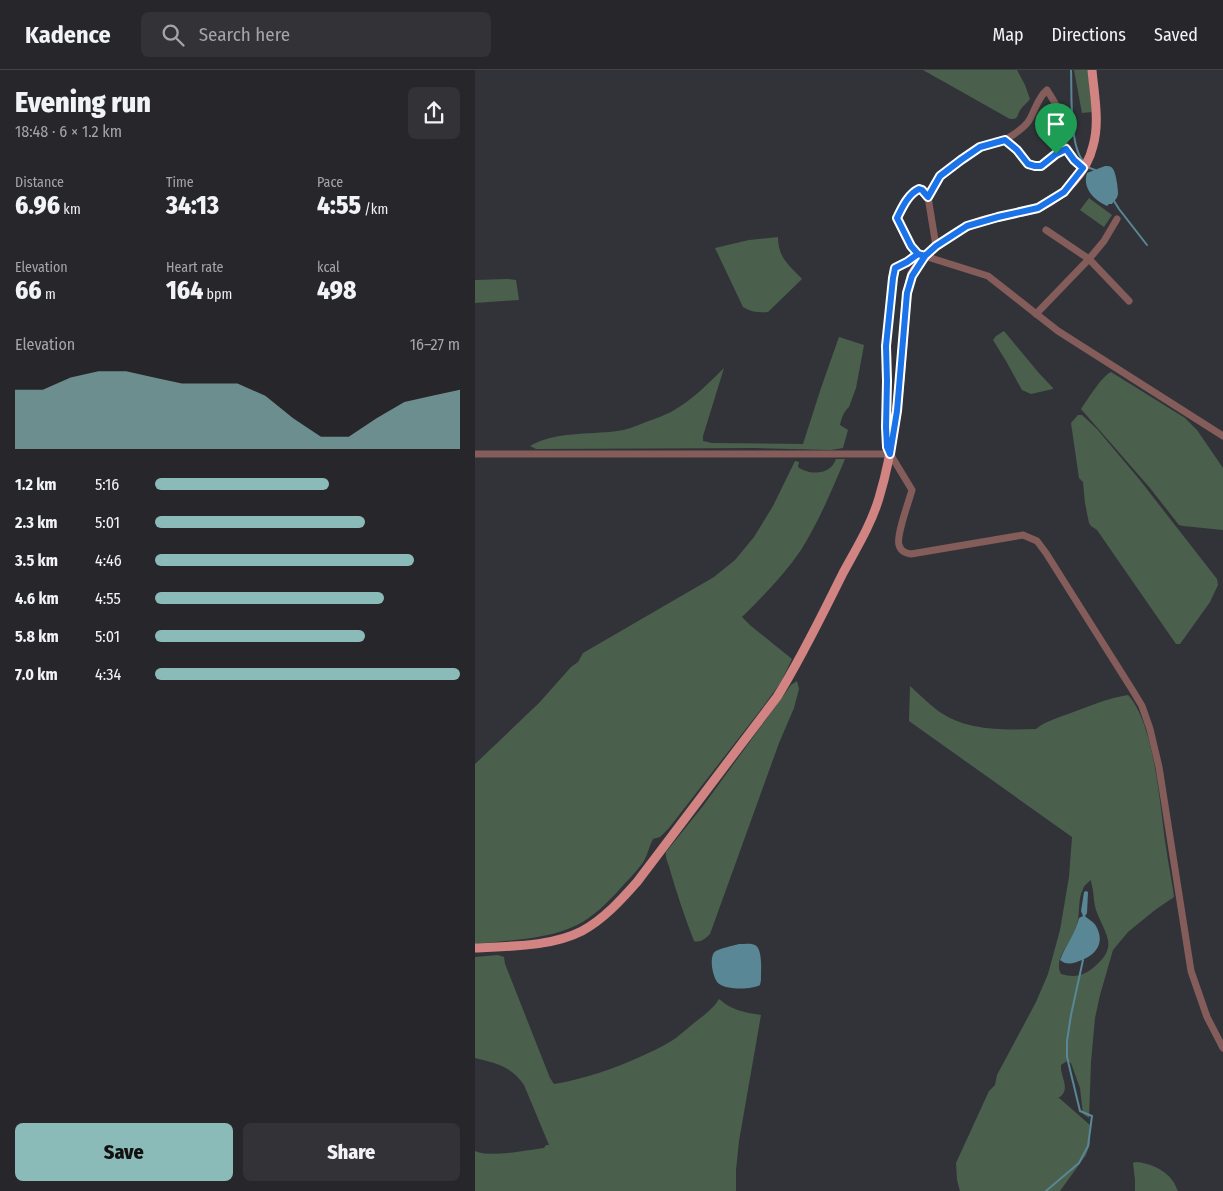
<!DOCTYPE html>
<meta charset="utf-8">
<style>
:root{--surface:#26262b;--page:#323237;--text:#f1f3f6;--muted:#a4a5a9;--line:#424347;--accent:#8bbbb9}
body{margin:0;font-family:"Fira Sans Condensed",sans-serif;background:var(--page);color:var(--text);height:100vh;display:flex;flex-direction:column;font-size:19px;white-space:nowrap}
*{box-sizing:border-box;margin:0}
p{font-size:16px;color:var(--muted)}
.icon{flex:none;width:28px;height:28px;fill:none;stroke:currentColor;stroke-width:2;stroke-linecap:round;stroke-linejoin:round}
.map{position:relative;flex:1;overflow:hidden}
.sheet{display:flex;flex-direction:column;background:var(--surface);width:475px}
.sheet>*{flex:none}
.pin{position:absolute;display:grid;place-items:center;width:42px;height:42px;color:#fff;margin:-51px -21px;border-radius:50% 50% 50% 0;rotate:-45deg;box-shadow:0 0 5px #0007}
.pin .icon{rotate:45deg}
.round{display:grid;place-items:center;flex:none;width:52px;height:52px;border-radius:8px;background:var(--page)}
.overview{display:flex;align-items:center;justify-content:space-between;height:85px;padding:0 15px}
h1{font-size:28px;font-weight:800;line-height:38px}
.figures{display:grid;grid-template-columns:repeat(3,1fr);gap:8px;height:85px;padding:5px 15px}
.figures div{display:grid;align-content:center}
.figures b{font-size:25px;font-weight:800}
.figures small{font-size:14px;font-weight:400}
.figures p{font-size:14px}
.chart{height:140px;padding:10px 15px}
.chart p{display:flex;justify-content:space-between}
.chart svg{width:100%;height:90px;margin-top:5px;fill:var(--accent);opacity:.7}
.cta{display:flex;gap:10px;margin-top:auto;padding:10px 15px}
.cta a{flex:1;height:58px;border-radius:8px;background:var(--accent);color:#111;font-size:20px;font-weight:800;line-height:58px;text-align:center}
.cta a+a{background:var(--page);color:var(--text)}
ul{padding:0 15px;list-style:none;font-size:16px}
li{display:grid;grid-template-columns:80px 60px 1fr;align-items:center;height:38px}
li i{height:12px;border-radius:6px;background:var(--accent)}
header{display:flex;align-items:center;gap:30px;box-sizing:border-box;height:70px;padding:0 25px;background:var(--surface);border-bottom:1px solid var(--line)}
header strong{font-size:24px}
nav{display:flex;gap:28px;margin-inline-start:auto;font-size:18px}
.search{width:350px;height:45px;background:var(--page);display:flex;align-items:center;gap:12px;box-sizing:border-box;padding:0 18px;border-radius:8px;color:var(--muted);font-size:19px}
main{display:flex;flex:1;min-height:0}
.map>svg:first-child{display:block}
.green{fill:#4a604c;fill-rule:evenodd}
.water{fill:#598795}
.lines{fill:none;stroke-linecap:round;stroke-linejoin:round}
.stream{stroke:#598795;stroke-width:2}
.minor{stroke:#845d5b;stroke-width:7}
.major{stroke:#d28482;stroke-width:9}
.route-casing{stroke:#fff;stroke-width:10}
.route{stroke:#1a73e8;stroke-width:6}
</style>
<header>
<strong>Kadence</strong>
<div class="search"><svg class="icon" aria-label="search" viewBox="0 0 24 24"><circle cx="10" cy="10" r="6"/><path d="M15 15l6 6"/></svg>Search here</div>
<nav><a>Map</a><a>Directions</a><a>Saved</a></nav>
</header>
<main>
<section class="sheet">
<div class="overview"><div><h1>Evening run</h1><p>18:48 · 6 × 1.2 km</p></div><a class="round"><svg class="icon" aria-label="share" viewBox="0 0 24 24"><path d="M12 15V3M7 8l5-5 5 5M5 13v7h14v-7"/></svg></a></div>
<div class="figures">
<div><p>Distance</p><b>6.96<small> km</small></b></div>
<div><p>Time</p><b>34:13</b></div>
<div><p>Pace</p><b>4:55<small> /km</small></b></div>
</div>
<div class="figures">
<div><p>Elevation</p><b>66<small> m</small></b></div>
<div><p>Heart rate</p><b>164<small> bpm</small></b></div>
<div><p>kcal</p><b>498</b></div>
</div>
<div class="chart"><p><span>Elevation</span>16–27 m</p>
<svg viewBox="0 0 160 44" preserveAspectRatio="none"><path d="M0 44V15L10 15L20 9L30 6L40 6L50 9L60 12L70 12L80 12L90 18L100 29L110 38L120 38L130 29L140 21L150 18L160 15V44z"/></svg>
</div>
<ul>
<li><b>1.2 km</b>5:16<i style="width:57%"></i></li>
<li><b>2.3 km</b>5:01<i style="width:69%"></i></li>
<li><b>3.5 km</b>4:46<i style="width:85%"></i></li>
<li><b>4.6 km</b>4:55<i style="width:75%"></i></li>
<li><b>5.8 km</b>5:01<i style="width:69%"></i></li>
<li><b>7.0 km</b>4:34<i style="width:100%"></i></li>
</ul>
<div class="cta"><a>Save</a><a>Share</a></div>
</section>
<div class="map">
<svg width="748" height="1121" viewBox="0 0 748 1121">
<rect width="100%" height="100%" fill="#323339"/>
<!-- green -->
<g class="green">
<path d="M448 0H542L550 15 555 29C552 33 549 35 546 39 541 45 545 49 535 49Z"/>
<polygon points="599,0 613,0 617,42 607,43"/>
<polygon points="614,128 637,145 629,157 605,140"/>
<path d="M303 167C303 188 314 195 327 209L293 242C284 243 276 242 268 237L240 178 274 170Z"/>
<polygon points="32,209 41,210 44,230 0,233 0,210"/>
<polygon points="529,261 563,302 578,318 578,319 556,324 547,320 531,291 518,270 521,266"/>
<path d="M364 267 389 275 381 318 374 337C369 341 366 349 365 355L373 360 368 378 356 380 279 378 61 379 55 376C80 361 114 365 142 361 152 360 161 356 171 352 179 349 188 346 196 342 216 331 233 314 249 298L228 366V371L237 373 328 374 346 318Z"/>
<path d="M636 302 710 348 722 360 748 398V460L708 456 704 455 675 418 606 339C613 329 626 307 636 302Z"/>
<polygon points="603,345 607,345 622,359 664,409 742,509 743,515 735,532 705,574 701,574 622,460 616,456 614,453 610,433 608,412 604,408 596,353"/>
<path d="M361 389H370C357 420 344 451 326 480 309 505 288 526 267 547L276 556 317 589 306 612 284 642 194 758 185 767 178 769C174 776 173 784 169 791 162 801 152 811 144 820 132 833 118 847 102 855 71 870 34 870 0 874V694L64 633 96 597 103 592 108 583 239 507 260 490 279 467 298 436 320 391 324 392 323 397C332 404 349 405 357 396 359 394 360 391 361 389Z"/>
<path d="M322 611 324 619 319 638 304 673 235 864C230 869 225 873 219 871 210 848 202 824 195 800 194 794 190 789 191 782L228 736 316 615Z"/>
<path d="M435 616C444 624 453 633 462 640 490 661 527 660 561 659 569 652 582 648 593 644 613 637 632 628 653 625 680 654 685 738 691 777 693 794 697 810 699 827L680 840 653 862 638 880 625 925 620 948 616 992 614 1048 608 1044 605 1018 596 993 592 991 586 995C585 1007 596 1018 585 1027H583L615 1055V1074L611 1085 585 1121H485L482 1110 481 1093 514 1021 520 1015 522 1005 561 932 573 904 585 860 594 807 597 767 434 651ZM616 810C616 814 618 818 618 821 619 828 619 834 621 840 630 865 645 876 618 898 608 906 599 908 586 904 578 889 595 874 600 861 606 848 602 829 608 819 609 815 613 813 616 810Z"/>
<path d="M23 885 29 887 30 894 75 1008 79 1014C110 1009 138 999 167 986 178 981 191 975 201 968 207 963 213 958 219 953 228 946 238 939 244 929 258 941 269 942 286 945L264 1071 261 1100V1121H0V1081C14 1088 53 1080 69 1078L71 1075H74L49 1015C36 996 21 993 0 988V887Z"/>
<path d="M661 1092C674 1093 689 1099 697 1110 700 1113 701 1118 703 1121H660V1110L658 1093Z"/>
</g>
<!-- water -->
<g class="water">
<path d="M630 96C634 96 636 96 638 99 641 103 643 118 643 123 643 128 639 131 637 134H634L632 136C619 130 607 118 612 103Z"/>
<path d="M611 821 613 822 612 843 610 846C613 849 619 852 621 856 630 872 622 884 607 890 599 893 592 896 585 890 591 874 600 865 604 848L608 846 606 841 609 822Z"/>
<path d="M264 874C269 874 276 873 280 875 288 879 286 902 286 910L285 915C277 920 250 920 243 913 238 908 233 885 241 881 246 878 257 876 264 874Z"/>
</g>
<g class="lines">
<!-- stream -->
<g class="stream">
<path d="M596 0C597 23 594 74 608 91"/>
<polyline points="612,97 620,100 621,102"/>
<polyline points="639,131 644,139 672,175"/>
<polyline points="571,1121 604,1093 613,1076 617,1046 605,1041 592,987 592,971 596,945 608,890"/>
</g>
<!-- minor -->
<g class="minor">
<path d="M530 70C538 65 547 60 553 52 560 42 562 28 572 20 579 31 585 40 587 53 588 61 587 69 590 77 593 86 602 92 608 98"/>
<polyline points="453,127 465,106 486,90 505,77 530,70 542,80 553,94 560,96 566,95 581,84 591,79"/>
<polyline points="571,160 614,189 654,231"/>
<path d="M461 176 453 127 447 121 443 119C433 124 427 138 422 148L436 176 443 184 513 206 583 261 748 366"/>
<path d="M443 184 432 192 420 198 417 208 411 276 412 311 411 357V377L437 420C434 431 421 466 424 475 426 482 431 483 436 484L548 465 562 471 571 483 658 621 667 636 675 659 684 697 716 901 732 947 748 978"/>
<polyline points="561,244 614,189 629,171 642,149"/>
<polyline points="0,384 415,384"/>
</g>
<!-- major -->
<path class="major" d="M0 878C34 876 76 877 107 861 129 849 146 830 162 812L302 627C327 587 347 545 368 503 381 479 396 455 404 428 424 362 426 291 432 223 434 217 435 210 437 204 448 184 471 167 491 157 501 152 513 149 524 147 537 143 552 143 565 137 589 126 612 102 618 76 625 52 619 24 617 0"/>
</g>
<g class="lines">
<!-- route casing -->
<g class="route-casing">
<path id="route" d="M581 84 566 96H560L553 94 542 80 530 70 505 77 486 90 465 106 453 127 447 120 444 119C433 124 427 138 422 148L436 176 443 184 450 186 437 206 432 223 422 341 415 384 412 377 411 357 412 311 411 276 418 208 420 198 432 192 443 184 450 186 461 176 492 156 523 147 563 138 589 122 608 98 599 90 591 79 581 84"/>
</g>
<!-- route -->
<use href="#route" class="route"/>
</g>
</svg>
<div class="pin" style="left:581px;top:84px;background:#1e9e55"><svg class="icon" aria-label="arrive" viewBox="0 0 24 24"><path d="M6 21V4h12l-3 4 3 4H6"/></svg></div>
</div>
</main>
